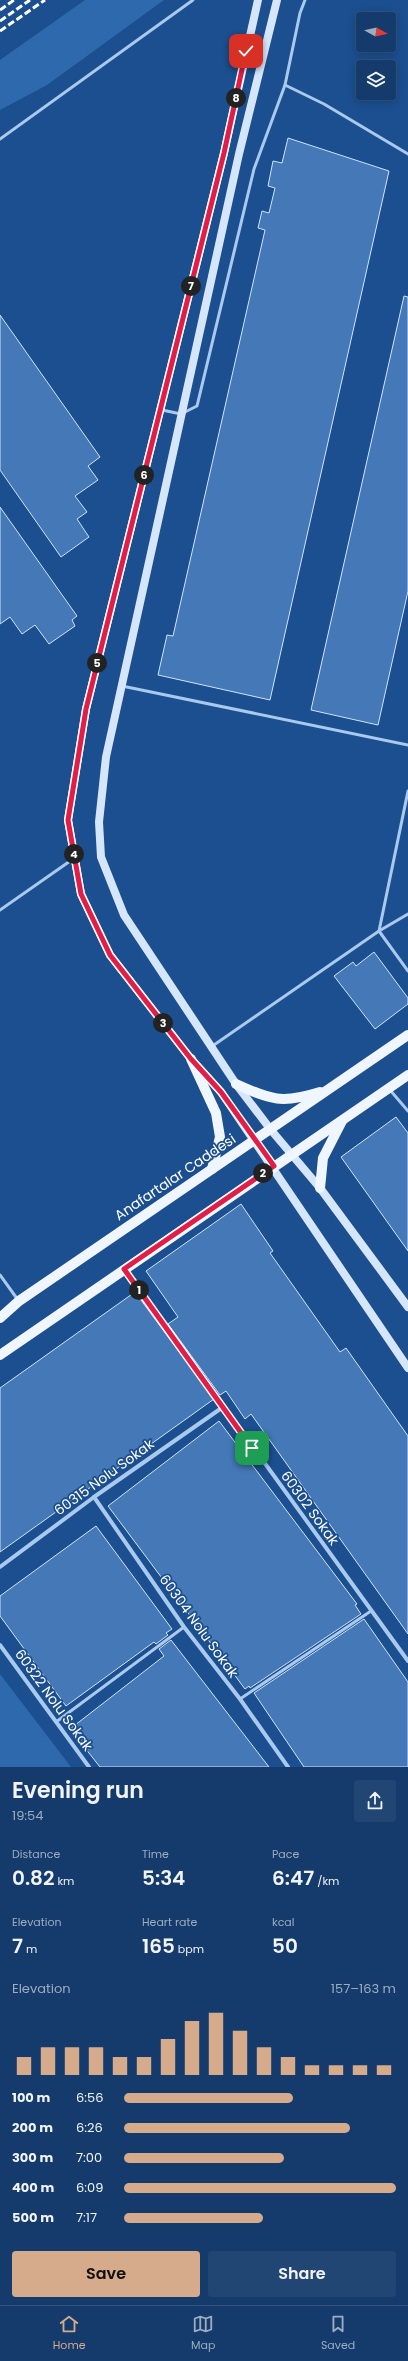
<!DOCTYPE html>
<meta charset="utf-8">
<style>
:root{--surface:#143b6b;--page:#214673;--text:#f1f3f6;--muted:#9dadc1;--line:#33557e;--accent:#d6ab8b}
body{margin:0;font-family:Poppins,sans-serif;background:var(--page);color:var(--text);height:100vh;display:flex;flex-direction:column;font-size:15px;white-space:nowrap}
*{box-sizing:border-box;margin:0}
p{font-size:13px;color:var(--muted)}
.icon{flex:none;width:22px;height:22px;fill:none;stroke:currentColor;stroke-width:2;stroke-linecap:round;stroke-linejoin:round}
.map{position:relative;height:1767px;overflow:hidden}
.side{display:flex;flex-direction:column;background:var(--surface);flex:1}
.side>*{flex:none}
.needle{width:26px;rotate:98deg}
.tools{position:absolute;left:356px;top:12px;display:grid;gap:8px}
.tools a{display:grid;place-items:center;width:40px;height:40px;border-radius:4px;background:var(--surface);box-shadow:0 2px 10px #0003,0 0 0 1px var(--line);font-size:20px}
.pin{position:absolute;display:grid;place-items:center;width:34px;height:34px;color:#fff;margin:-17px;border-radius:8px;box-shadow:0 2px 6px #0006}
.km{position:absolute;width:20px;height:20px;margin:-10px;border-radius:50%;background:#222;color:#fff;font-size:11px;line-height:20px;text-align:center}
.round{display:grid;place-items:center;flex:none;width:42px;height:42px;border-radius:4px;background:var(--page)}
.summary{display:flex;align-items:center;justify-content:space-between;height:68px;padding:0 12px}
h1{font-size:22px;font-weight:600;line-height:30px}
.figures{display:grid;grid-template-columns:repeat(3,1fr);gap:6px;height:68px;padding:4px 12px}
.figures div{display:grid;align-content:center}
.figures b{font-size:20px;font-weight:600}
.figures small{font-size:11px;font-weight:400}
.figures p{font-size:11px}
.chart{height:112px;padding:8px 12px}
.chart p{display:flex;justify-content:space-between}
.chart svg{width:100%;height:72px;margin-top:4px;stroke:var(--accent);stroke-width:6}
.primary-button{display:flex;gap:8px;margin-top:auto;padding:8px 12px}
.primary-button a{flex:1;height:46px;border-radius:4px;background:var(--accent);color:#111;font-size:16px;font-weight:600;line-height:46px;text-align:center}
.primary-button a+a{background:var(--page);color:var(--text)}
ul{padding:0 12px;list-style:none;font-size:13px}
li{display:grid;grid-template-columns:64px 48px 1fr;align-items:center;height:30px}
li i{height:10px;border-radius:5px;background:var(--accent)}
.dock{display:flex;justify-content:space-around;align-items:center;height:56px;border-top:1px solid var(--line);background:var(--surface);font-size:11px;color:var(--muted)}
.dock a{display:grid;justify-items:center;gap:2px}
.dock .active{color:var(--accent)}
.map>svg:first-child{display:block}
.green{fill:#2e69ad}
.building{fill:#4478b7;stroke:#cfe3fa}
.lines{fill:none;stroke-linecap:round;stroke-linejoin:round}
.service{stroke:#a9c9ee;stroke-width:3}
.minor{stroke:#a9c9ee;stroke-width:4}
.secondary{stroke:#d6e6fa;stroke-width:8}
.primary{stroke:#f0f6ff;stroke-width:10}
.rail{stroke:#fff;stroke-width:3;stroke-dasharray:7 3;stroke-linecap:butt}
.route-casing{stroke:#fff;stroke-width:8}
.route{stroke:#e11d48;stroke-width:5}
.labels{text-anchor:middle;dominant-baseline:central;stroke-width:3.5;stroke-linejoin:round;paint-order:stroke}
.street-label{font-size:14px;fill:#fff;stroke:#1b4f8f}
</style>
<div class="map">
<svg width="408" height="1767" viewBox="0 0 408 1767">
<rect width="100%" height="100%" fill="#1b4f8f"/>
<!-- green -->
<g class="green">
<polygon points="85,0 164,0 47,85 0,110 0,60"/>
<polygon points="0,1674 71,1767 0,1767"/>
</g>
<!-- building -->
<g class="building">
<polygon points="288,138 389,171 270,700 158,675 167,635 173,636 265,230 258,228 262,211 269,213 275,188 268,186 273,161 282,163"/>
<polygon points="404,296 408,297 408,591 378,725 311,710"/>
<polygon points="0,315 100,457 88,466 98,480 75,496 87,512 77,519 89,537 61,557 0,470"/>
<polygon points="0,507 77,616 72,620 75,626 49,644 35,625 22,634 10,617 0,624"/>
<polygon points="374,952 408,998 408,1004 375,1029 334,976 353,962 356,966"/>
<polygon points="396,1117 408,1133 408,1251 341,1157"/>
<polygon points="241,1204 273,1251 270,1253 340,1352 346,1348 408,1436 408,1634 251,1414 245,1419 226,1391 220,1395 168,1324 178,1317 146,1271"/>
<polygon points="135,1292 214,1399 0,1552 0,1388"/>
<polygon points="219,1421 357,1604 355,1605 361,1614 250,1688 249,1686 245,1689 108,1506"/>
<polygon points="96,1526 172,1629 166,1633 168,1635 156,1644 154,1642 66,1706 0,1616 0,1596"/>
<polygon points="364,1619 408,1682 408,1767 304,1767 254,1693"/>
<polygon points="171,1640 269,1767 100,1767 70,1729 164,1656 159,1649"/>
</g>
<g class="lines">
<!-- service -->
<g class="service">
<polyline points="285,85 300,13 305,0"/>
<polyline points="0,139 193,0"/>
<polyline points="162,410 181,414 197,406 254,169 285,85 324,104 408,154"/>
<polyline points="122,686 408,745"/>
<polyline points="0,910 73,859"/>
<polyline points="408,914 379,931 408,971"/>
<polyline points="211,1047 379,931 408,791"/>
<polyline points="390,1090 408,1111"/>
<polyline points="0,1275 18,1300"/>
<polyline points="240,1699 371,1611"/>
<polyline points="56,1722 184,1627"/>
</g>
<!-- minor -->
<g class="minor">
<polyline points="125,1270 408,1661"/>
<polyline points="94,1497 184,1627 240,1699 288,1767"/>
<polyline points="0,1567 94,1497 223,1407"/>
<polyline points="0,1645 89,1767"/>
</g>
<!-- secondary -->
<g class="secondary">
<polyline points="258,0 224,153 86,709 68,820 81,894 110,955 191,1059 221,1092 408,1368"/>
<polyline points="277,0 239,154 106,757 99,822 101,857 124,915 236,1084 271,1130 320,1188 408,1307"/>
</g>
<!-- primary -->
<g class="primary">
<polyline points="191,1059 216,1113 220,1137 212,1169"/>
<path d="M236 1084C271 1100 282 1104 320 1092"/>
<polyline points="320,1188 323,1158 342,1121"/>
<polyline points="0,1318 19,1301 408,1035"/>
<polyline points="0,1355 408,1075"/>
</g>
<!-- rail -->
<g class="rail">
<polyline points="0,10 14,0"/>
<polyline points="0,21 30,0"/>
<polyline points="0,31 45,0"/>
</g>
</g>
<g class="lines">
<!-- route casing -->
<g class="route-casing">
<polyline id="route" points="246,51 224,153 86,709 68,820 81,894 110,955 191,1059 221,1092 274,1166 124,1269 252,1448"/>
</g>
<!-- route -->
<use href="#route" class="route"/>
</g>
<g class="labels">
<!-- street labels -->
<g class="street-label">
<text transform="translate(175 1177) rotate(-34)">Anafartalar Caddesi</text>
<text transform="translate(104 1477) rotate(-36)">60315 Nolu Sokak</text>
<text transform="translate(310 1508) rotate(54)">60302 Sokak</text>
<text transform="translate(199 1626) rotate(54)">60304 Nolu Sokak</text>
<text transform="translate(54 1700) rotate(54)">60322 Nolu Sokak</text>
</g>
</g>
</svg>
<div class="tools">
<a><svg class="needle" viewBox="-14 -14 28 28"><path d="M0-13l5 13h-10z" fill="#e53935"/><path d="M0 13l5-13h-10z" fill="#9dadc1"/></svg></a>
<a><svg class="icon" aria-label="layers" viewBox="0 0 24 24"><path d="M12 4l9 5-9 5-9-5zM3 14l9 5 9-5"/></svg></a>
</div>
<div class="pin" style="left:252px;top:1448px;background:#1e9e55"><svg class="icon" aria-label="arrive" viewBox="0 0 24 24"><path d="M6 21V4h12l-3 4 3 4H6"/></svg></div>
<div class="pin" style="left:246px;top:51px;background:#d93025"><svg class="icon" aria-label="check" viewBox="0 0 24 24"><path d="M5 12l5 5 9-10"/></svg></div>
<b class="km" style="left:139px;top:1290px">1</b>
<b class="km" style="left:263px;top:1173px">2</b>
<b class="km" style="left:163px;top:1023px">3</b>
<b class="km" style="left:74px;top:854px">4</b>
<b class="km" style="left:97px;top:663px">5</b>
<b class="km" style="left:144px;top:475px">6</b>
<b class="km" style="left:191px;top:286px">7</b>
<b class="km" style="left:236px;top:98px">8</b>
</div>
<section class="side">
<div class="summary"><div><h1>Evening run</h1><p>19:54</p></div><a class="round"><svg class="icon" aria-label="share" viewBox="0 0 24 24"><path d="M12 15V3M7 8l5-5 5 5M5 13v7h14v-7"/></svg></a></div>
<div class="figures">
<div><p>Distance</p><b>0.82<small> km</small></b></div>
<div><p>Time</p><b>5:34</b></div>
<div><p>Pace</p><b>6:47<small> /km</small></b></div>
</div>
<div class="figures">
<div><p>Elevation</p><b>7<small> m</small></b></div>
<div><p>Heart rate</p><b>165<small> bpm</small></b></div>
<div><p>kcal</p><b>50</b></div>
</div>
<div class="chart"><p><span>Elevation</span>157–163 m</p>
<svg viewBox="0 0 160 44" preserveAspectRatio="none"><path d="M5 44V33M15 44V27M25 44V27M35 44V27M45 44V33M55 44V33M65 44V22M75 44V11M85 44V6M95 44V17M105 44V27M115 44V33M125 44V38M135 44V38M145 44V38M155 44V38"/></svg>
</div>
<ul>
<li><b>100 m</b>6:56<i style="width:62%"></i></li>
<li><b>200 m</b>6:26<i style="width:83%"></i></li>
<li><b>300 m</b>7:00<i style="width:59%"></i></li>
<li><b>400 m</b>6:09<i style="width:100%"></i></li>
<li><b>500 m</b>7:17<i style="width:51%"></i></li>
</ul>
<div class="primary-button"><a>Save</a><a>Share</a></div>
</section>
<nav class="dock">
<a class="active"><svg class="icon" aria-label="home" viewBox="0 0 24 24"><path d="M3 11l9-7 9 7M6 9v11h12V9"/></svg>Home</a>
<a><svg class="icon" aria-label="map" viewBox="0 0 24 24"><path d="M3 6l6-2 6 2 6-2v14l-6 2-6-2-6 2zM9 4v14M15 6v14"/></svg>Map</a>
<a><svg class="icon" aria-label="saved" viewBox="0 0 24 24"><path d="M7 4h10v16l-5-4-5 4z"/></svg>Saved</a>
</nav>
